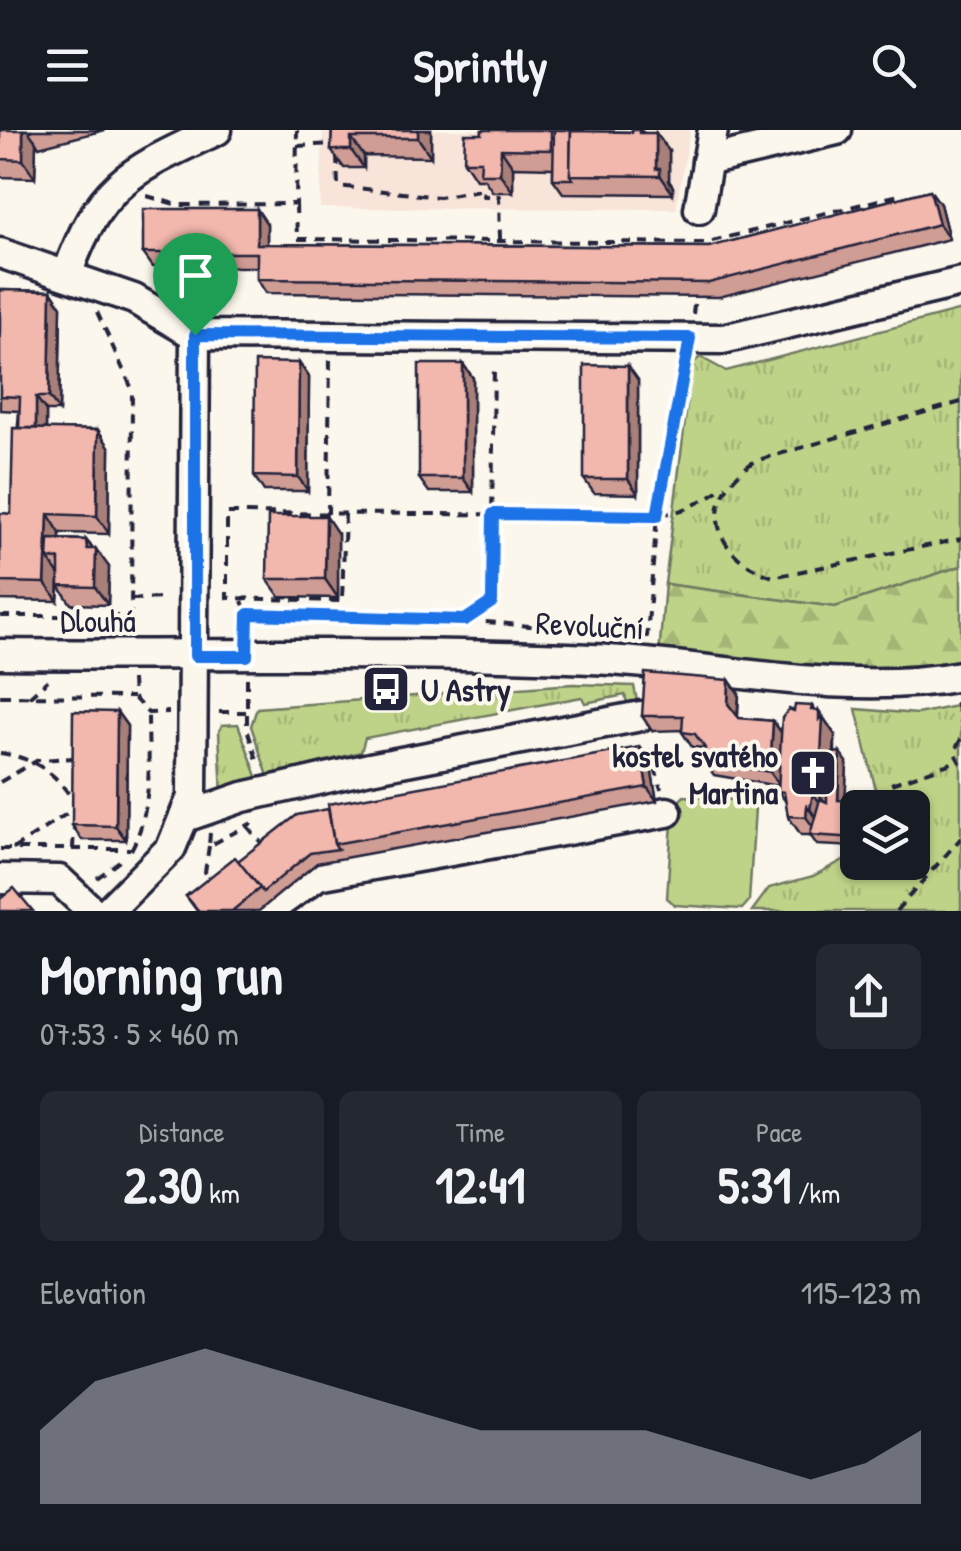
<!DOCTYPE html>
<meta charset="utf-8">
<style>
:root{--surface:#171b24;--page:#242831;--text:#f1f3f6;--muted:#9ea1a6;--accent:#9495a2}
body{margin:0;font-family:"Patrick Hand",sans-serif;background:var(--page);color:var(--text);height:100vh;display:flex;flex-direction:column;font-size:38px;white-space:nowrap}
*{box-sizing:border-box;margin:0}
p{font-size:32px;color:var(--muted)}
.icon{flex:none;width:55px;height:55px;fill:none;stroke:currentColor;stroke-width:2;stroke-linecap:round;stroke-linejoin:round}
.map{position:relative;height:781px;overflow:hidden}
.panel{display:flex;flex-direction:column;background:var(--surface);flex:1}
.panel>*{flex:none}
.fabs{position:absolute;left:840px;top:660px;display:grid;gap:20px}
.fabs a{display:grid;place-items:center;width:90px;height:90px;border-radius:15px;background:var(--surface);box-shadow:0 2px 8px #0004;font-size:50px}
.pin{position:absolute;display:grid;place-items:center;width:85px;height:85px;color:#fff;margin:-102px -42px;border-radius:50% 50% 50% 0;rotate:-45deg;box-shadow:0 0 10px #0007}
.pin .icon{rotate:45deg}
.round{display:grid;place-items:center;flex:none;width:105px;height:105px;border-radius:15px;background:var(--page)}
.overview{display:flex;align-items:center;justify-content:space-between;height:170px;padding:0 40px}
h1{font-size:55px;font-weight:700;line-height:75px}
.metrics{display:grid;grid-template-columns:repeat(3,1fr);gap:15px;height:170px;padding:10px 40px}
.metrics div{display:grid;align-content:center;border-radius:15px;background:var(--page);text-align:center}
.metrics b{font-size:50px;font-weight:700}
.metrics small{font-size:28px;font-weight:400}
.metrics p{font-size:28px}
.chart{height:280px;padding:20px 40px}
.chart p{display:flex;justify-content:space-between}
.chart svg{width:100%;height:180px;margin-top:10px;fill:var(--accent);opacity:.7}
header{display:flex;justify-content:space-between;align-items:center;height:130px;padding:0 40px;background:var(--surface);font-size:45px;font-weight:700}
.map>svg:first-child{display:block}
.built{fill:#f8e4d9}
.grass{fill:url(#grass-tufts);stroke:#707a62;stroke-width:2.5}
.forest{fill:url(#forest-firs);stroke:#707a62;stroke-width:2.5}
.pitch{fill:#bfd388;stroke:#707a62;stroke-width:2.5}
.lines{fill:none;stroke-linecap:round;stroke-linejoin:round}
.minor-casing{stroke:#22223b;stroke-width:35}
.path{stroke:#22223b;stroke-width:4;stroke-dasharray:10 8;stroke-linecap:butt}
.minor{stroke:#fbf7ec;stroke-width:28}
.wall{fill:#d09d95;stroke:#22223b;stroke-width:2.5}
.shaded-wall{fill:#a98079;stroke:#22223b;stroke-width:2.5}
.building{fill:#f2b7ad;stroke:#22223b;stroke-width:2.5}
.route-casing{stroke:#fff;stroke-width:20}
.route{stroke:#1a73e8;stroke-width:12}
.labels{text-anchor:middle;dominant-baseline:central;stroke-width:8;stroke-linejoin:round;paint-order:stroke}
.street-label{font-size:32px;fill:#22223b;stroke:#fbf7ec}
.poi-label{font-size:32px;font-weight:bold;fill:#22223b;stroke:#fbf7ec;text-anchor:start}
</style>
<header><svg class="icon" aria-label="menu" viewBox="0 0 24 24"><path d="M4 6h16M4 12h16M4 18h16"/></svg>Sprintly<svg class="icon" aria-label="search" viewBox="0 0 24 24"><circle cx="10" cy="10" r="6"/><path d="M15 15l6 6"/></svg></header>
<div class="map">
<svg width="961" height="781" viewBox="0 0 961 781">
<defs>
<pattern id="grass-tufts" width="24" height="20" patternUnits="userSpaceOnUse" patternTransform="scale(2.5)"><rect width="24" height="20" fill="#bfd388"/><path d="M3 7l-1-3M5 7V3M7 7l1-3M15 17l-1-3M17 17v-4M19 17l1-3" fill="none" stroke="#a4b576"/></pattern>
<pattern id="forest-firs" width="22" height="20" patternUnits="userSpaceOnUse" patternTransform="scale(2.5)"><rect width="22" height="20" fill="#bfd388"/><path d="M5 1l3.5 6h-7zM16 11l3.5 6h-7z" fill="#a4b576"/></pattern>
</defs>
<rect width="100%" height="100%" fill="#fbf7ec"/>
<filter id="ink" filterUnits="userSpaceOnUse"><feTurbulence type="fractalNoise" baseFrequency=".01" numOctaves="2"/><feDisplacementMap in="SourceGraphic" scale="20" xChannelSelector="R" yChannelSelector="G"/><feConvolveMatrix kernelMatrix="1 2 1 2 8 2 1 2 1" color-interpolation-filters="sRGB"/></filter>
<g filter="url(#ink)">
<!-- built -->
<polygon class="built" points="323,0 690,0 676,79 320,78"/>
<!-- grass -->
<g class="grass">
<polygon points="961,180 961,436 835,477 665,454 692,234 700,227 726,241"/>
<polygon points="573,554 634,556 637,571 627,573 625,565 585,573 582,567 365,608 361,622 268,646 251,596 257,578"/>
<polygon points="961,575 961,781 752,781 769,758 813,746 857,723 858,732 912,732 912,678 880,677 856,579 917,584"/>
<polygon points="238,594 258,649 222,666 219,601 222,595"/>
</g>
<!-- forest -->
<polygon class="forest" points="961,436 961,530 869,543 659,525 665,454 835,477"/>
<!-- pitch -->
<polygon class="pitch" points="684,666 747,671 755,678 749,771 742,779 675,775 667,768 673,677"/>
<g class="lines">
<!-- minor casing -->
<g class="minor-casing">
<g id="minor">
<polyline points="707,31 837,0"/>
<polyline points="699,79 713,0"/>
<polyline points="0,123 134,169 195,205 723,209 961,152"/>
<path d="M67 145C100 50 133 40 217 0"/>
<path d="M0 524C197 526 395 520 591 529 713 534 839 568 961 546"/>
<polyline points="188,686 243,667 370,638 641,586"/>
<polyline points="0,749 59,750 92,781"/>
<polyline points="108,781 171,718 192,667 195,205"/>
<polyline points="268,781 318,745 667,682"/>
</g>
</g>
<!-- path -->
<g class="path">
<polyline points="297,16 334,14"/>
<polyline points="337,26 338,56 439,67 484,59 483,66 499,66 500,111"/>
<polyline points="147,66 178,75 296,74 297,0"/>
<polyline points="296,74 297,109 704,113 903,64"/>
<polyline points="97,182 132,259 131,500"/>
<polyline points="693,184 695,167"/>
<path d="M961 272 755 331C697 369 710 425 773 447L961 409"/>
<polyline points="328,384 330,228"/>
<path d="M345 384 342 471 227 468V383L628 385C678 386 684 382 726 356"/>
<polyline points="131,469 167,468"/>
<polyline points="242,471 247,483 465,490 594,502"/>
<polyline points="0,486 130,486"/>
<polyline points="465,490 491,472 494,234"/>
<polyline points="643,506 647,506 657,386 686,233"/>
<polyline points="247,548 247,599 259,636"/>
<polyline points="132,550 133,567 148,583 169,582"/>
<polyline points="0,566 133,567"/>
<polyline points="29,567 48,550"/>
<polyline points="956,572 961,592"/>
<polyline points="219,582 246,582"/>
<polyline points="961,609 954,622 961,634"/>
<polyline points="650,619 661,659"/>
<path d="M0 623C34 628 58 643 74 673"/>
<polyline points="0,652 38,630 73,628"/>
<polyline points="891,654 958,631"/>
<polyline points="247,696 263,715"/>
<polyline points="210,703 209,716 252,693"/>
<polyline points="209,716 205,742 211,749"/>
<polyline points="0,719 130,719"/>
<polyline points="13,719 74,679"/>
<polyline points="73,719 74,697"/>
<path d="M131 720C154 678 148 629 148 583"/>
<polyline points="97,748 121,730"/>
<polyline points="896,781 961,708"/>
</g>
<!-- minor -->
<use href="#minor" class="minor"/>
</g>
<!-- wall -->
<g class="wall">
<polygon points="0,0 105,0 39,17 36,12 35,48 0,47"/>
<polygon points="332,0 431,0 431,27 364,26 364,38 344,38 331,20"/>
<polygon points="482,0 584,0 584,1 632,2 632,0 640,0 669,21 669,51 673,57 673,64 563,63 553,49 553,38 513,37 513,62 493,62 484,49 476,49 464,31 482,4"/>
<polygon points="930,60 940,74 949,109 719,167 266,163 257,149 257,137 153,137 143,123 267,94 267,114 709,117"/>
<polygon points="0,160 51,161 61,176 59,281 46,281 46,299 98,300 110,318 109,404 60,403 60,409 86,410 109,437 108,475 71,474 59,456 58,471 0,470 0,383 11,384 19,281 0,280"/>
<polygon points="299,233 309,247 308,361 264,361 254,346"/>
<polygon points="463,234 473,248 473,362 429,362 419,348"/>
<polygon points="628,236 638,250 638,364 594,363 584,349"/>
<polygon points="338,404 338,468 280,467 267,449"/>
<polygon points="729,550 739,564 738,586 739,588 773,591 781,602 794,581 819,581 835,605 835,623 847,632 845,670 862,671 867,678 858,678 858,717 817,715 810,705 801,705 788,686 786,672 778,661 778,656 714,645 704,631 705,618 692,617 682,602 682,600 652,601 642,586"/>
<polygon points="117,582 127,596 126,710 82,710 72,695"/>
<polygon points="640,617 650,631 657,671 317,733 259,781 197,781 186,766 238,731"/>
</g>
<!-- shaded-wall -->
<g class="shaded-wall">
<polygon points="23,0 33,0 29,2 36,12 35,48 23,30"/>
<polygon points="418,0 431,0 431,27 418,8"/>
<polygon points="656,3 669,21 669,51 673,57 673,64 656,39"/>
<polygon points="351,8 364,26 364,38 351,20"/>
<polygon points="501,19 513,37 513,62 500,44"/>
<polygon points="930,60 940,74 949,109 939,94"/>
<polygon points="257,79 267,94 267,128 257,114"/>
<polygon points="51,161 61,176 59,281 49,267"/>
<polygon points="299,233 309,247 308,361 298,347"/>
<polygon points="463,234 473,248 473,362 463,348"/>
<polygon points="628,236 638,250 638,364 628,349"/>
<polygon points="36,267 46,281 46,317 36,302"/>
<polygon points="98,300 110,318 109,404 97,386"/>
<polygon points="48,384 60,403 59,430 48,429 59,445 58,471 45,453"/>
<polygon points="326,386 338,404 338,468 325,449"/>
<polygon points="86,410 96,423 96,419 109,437 108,475 95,457 87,419"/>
<polygon points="729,550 739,564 737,588 728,574"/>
<polygon points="812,576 819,585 819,581 835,605 831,682 819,664 811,580"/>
<polygon points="117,582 127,596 126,710 116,696"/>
<polygon points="773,591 783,605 780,656 770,642"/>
<polygon points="640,617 650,631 657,671 647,657"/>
<polygon points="840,622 847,632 845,679 838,670"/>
<polygon points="813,663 826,681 822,697 810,679"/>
<polygon points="807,676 820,694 819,705 806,687"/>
</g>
<!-- building -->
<g class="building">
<polygon points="0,0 23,0 23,30 0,29"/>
<polygon points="332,0 418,0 418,8 351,8 351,20 331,20"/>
<polygon points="482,0 551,0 551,20 501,19 500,44 480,44 481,31 464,31 465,4 482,4"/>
<polygon points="554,0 574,0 571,1 570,45 573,49 553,49"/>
<polygon points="632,0 639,0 639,3 656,3 656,39 660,39 660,46 570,45 571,1 632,2"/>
<polygon points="930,60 939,94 709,153 257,149 257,123 143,123 143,79 257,79 257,114 709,117"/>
<polygon points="0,160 51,161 49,267 36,267 36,298 19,298 20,267 0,266"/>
<polygon points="255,232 299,233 298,347 254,346"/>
<rect x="419" y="234" width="44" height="114"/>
<polygon points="584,235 628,236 628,349 584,349"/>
<polygon points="13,298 98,300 97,386 48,384 45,453 0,452 0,383 11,384"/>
<polygon points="268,386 326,386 325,449 267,449"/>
<polygon points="49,409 86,410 87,419 96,419 95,457 59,456 59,429 48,429"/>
<polygon points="645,543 729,550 728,574 739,588 773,591 770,642 704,631 705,618 695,604 682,602 683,586 642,586"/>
<polygon points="795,575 812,576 811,580 819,581 819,590 823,587 819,664 813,663 810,679 807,676 806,687 788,686 784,662 778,661 782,588 789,579 794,581"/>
<polygon points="73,581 117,582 116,696 72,695"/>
<polygon points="640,617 647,657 334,714 328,674"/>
<polygon points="840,622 838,670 862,671 862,678 858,678 858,708 810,705 820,669 827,672 827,624"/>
<polygon points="328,679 334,714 338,719 310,723 263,762 238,731 297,685"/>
<polygon points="235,727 260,758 232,781 199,781 186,766"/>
<polygon points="14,758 33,781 0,781 0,769"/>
</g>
</g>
<g class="lines" filter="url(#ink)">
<!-- route casing -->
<g class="route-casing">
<polygon id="route" points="195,205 690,208 657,386 493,384 492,472 465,490 248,484 247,526 195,526"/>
</g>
<!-- route -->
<use href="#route" class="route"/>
</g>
<!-- icons -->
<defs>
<g id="bus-square" transform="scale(2.5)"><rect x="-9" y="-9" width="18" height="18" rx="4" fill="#22223b" stroke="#fbf7ec"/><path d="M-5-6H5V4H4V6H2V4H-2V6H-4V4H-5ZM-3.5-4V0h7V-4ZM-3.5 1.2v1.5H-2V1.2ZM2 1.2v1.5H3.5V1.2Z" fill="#fff"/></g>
<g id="church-square" transform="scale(2.5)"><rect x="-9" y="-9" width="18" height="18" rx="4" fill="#22223b" stroke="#fbf7ec"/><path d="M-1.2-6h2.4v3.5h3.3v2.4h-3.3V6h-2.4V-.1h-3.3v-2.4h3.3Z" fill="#fff"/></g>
</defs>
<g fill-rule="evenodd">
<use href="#bus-square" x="386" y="559"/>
<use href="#church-square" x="813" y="643"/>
</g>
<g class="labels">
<!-- street labels -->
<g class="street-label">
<text x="98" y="490">Dlouhá</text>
<text transform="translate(590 495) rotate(3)">Revoluční</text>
</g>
<!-- poi labels -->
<g class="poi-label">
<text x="421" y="559">U Astry</text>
<text x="778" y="625" text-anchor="end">kostel svatého<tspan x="778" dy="37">Martina</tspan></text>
</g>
</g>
</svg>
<div class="fabs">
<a><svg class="icon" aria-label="layers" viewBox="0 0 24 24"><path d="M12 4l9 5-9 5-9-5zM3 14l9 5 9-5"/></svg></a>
</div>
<div class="pin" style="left:195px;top:205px;background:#1e9e55"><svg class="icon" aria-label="arrive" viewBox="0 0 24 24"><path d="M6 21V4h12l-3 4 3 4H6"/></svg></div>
</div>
<section class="panel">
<div class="overview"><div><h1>Morning run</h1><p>07:53 · 5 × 460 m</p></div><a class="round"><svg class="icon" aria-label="share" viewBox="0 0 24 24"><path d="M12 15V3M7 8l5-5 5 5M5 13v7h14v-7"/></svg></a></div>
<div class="metrics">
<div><p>Distance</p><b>2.30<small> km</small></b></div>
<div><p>Time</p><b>12:41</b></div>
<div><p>Pace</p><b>5:31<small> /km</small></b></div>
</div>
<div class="chart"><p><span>Elevation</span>115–123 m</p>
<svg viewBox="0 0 160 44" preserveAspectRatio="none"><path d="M0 44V26L10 14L20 10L30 6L40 10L50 14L60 18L70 22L80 26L90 26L100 26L110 26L120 30L130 34L140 38L150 34L160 26V44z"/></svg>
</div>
</section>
